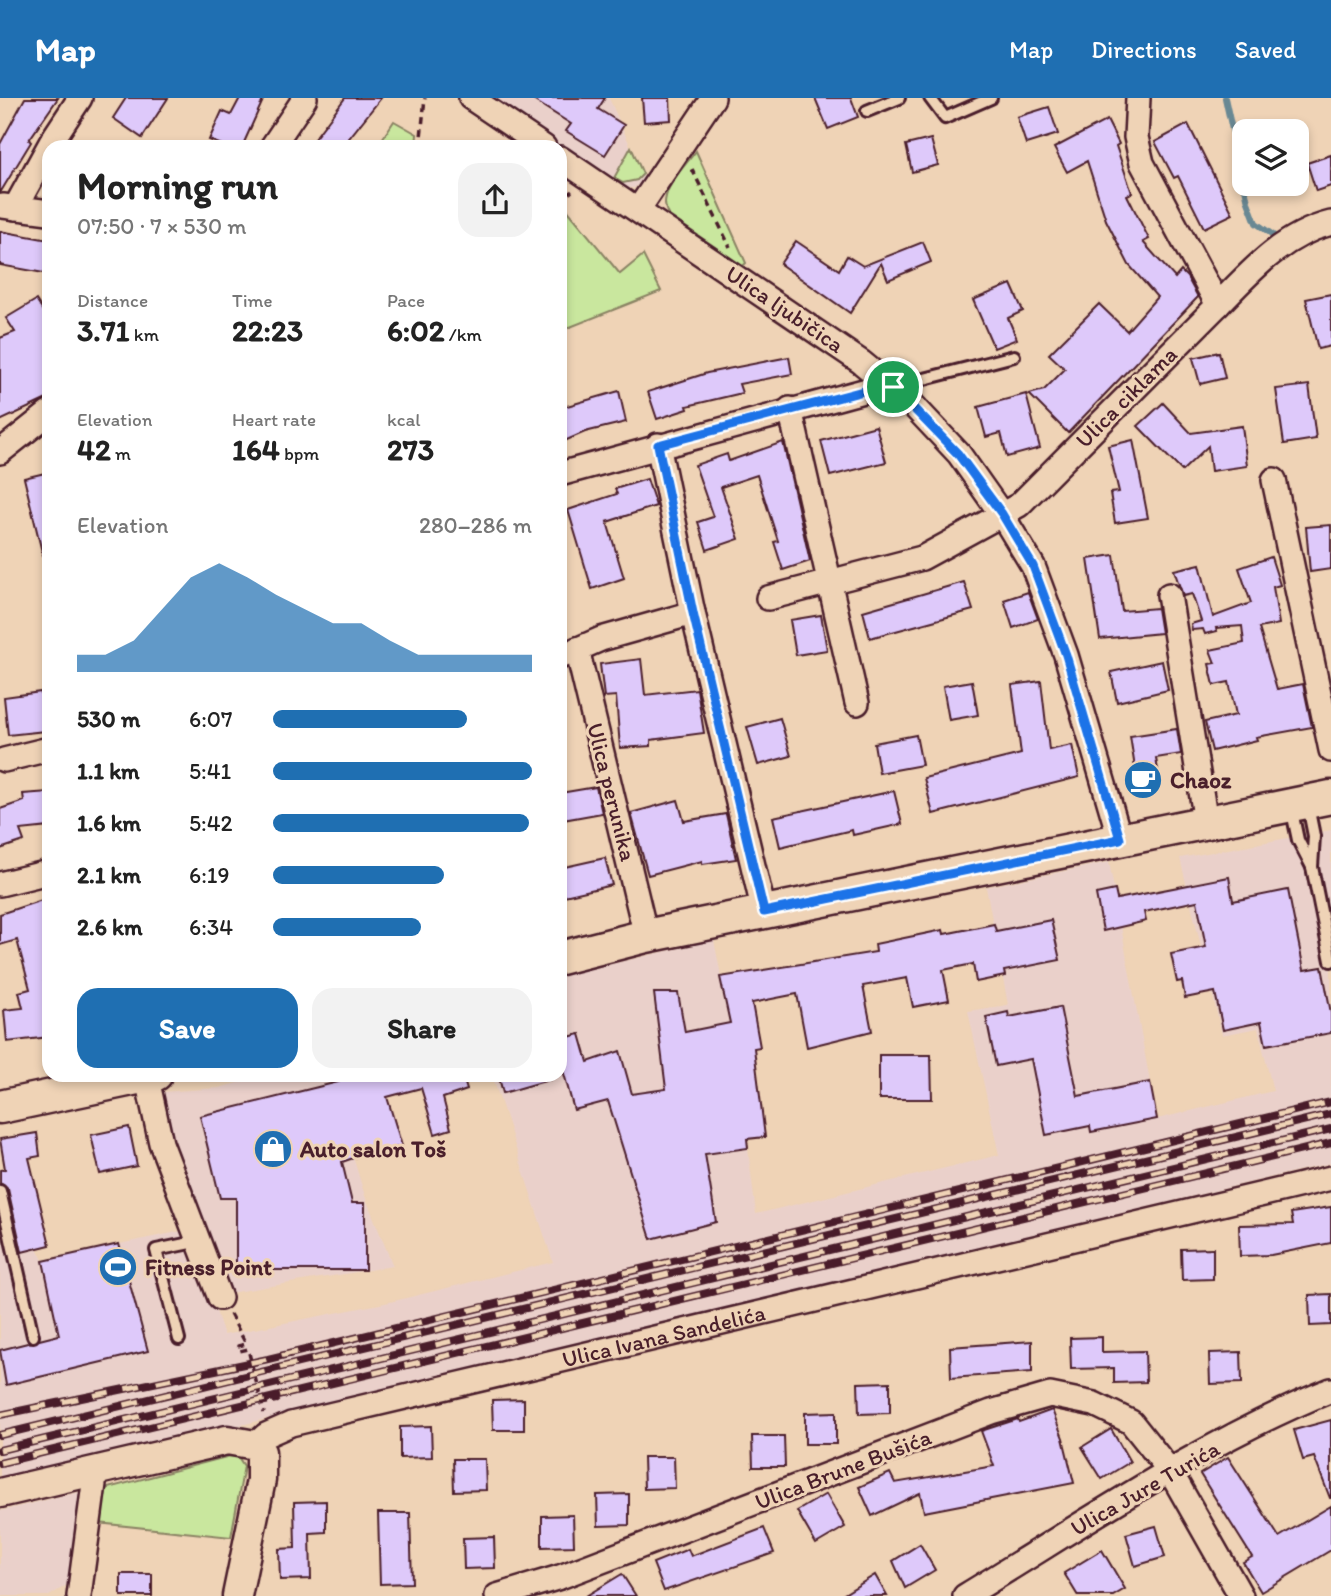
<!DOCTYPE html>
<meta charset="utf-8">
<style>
:root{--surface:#fff;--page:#f2f2f2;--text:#222;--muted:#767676;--accent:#1f6fb2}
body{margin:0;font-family:Itim,sans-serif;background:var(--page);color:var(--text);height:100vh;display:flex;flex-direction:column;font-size:26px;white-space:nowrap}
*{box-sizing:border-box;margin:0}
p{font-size:23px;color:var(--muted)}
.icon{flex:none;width:38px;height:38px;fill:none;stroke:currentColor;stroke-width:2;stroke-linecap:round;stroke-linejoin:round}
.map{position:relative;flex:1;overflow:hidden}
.details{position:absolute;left:42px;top:42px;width:525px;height:942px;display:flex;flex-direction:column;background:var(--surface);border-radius:21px;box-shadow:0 4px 10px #0003}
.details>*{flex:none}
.buttons{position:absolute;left:1232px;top:21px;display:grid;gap:14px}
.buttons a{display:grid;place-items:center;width:77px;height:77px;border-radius:14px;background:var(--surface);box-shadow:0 4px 10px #0003;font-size:35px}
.pin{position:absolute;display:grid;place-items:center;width:60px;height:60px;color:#fff;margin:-30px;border:4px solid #fff;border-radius:50%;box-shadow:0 2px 7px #0007}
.round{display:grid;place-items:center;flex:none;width:74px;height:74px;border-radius:21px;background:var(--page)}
.summary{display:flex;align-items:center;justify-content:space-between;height:119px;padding:0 35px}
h1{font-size:38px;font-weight:800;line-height:52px}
.stats{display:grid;grid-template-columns:repeat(3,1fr);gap:10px;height:119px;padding:7px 35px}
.stats div{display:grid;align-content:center}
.stats b{font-size:30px;font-weight:800}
.stats small{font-size:19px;font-weight:400}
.stats p{font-size:19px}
.chart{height:196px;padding:14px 35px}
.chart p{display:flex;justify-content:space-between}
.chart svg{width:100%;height:126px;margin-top:7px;fill:var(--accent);opacity:.7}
.cta{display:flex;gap:14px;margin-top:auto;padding:14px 35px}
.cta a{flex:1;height:80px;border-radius:21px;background:var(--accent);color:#fff;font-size:28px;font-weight:800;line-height:80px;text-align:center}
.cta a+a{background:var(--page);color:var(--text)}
ul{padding:0 35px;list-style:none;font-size:23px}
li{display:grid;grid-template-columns:112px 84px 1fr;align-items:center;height:52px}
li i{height:18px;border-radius:9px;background:var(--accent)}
header{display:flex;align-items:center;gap:42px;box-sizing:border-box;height:98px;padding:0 35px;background:var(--accent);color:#fff}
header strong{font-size:33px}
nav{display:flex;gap:38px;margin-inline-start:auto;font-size:24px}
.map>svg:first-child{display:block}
.built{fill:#ead0ca}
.green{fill:#c9e79e;stroke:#8a8364;stroke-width:2}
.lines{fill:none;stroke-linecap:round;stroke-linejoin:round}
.stream{stroke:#698893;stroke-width:6}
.building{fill:#dec9fa;stroke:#4a1f2b;stroke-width:2}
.service-casing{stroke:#4a1f2b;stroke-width:16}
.minor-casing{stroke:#4a1f2b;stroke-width:28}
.tertiary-casing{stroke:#4a1f2b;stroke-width:33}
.secondary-casing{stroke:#4a1f2b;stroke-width:37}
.path{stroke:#4a1f2b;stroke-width:3.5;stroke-dasharray:7 5;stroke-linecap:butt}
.service{stroke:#efd3b6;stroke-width:10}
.minor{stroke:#efd3b6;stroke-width:23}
.tertiary{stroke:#efd3b6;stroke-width:28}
.secondary{stroke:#efd3b6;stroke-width:32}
.rail-casing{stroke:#4a1f2b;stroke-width:8}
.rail{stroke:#efd3b6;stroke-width:5;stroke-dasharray:16;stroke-linecap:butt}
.route-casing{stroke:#fff;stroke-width:14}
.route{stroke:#1a73e8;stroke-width:9}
.labels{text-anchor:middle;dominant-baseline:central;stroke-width:6;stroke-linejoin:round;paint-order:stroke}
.street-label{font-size:23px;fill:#4a1f2b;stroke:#efd3b6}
.poi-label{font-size:23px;font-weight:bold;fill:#4a1f2b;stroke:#efd3b6;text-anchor:start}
</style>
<header>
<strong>Map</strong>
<nav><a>Map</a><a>Directions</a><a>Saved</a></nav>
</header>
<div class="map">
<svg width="1331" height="1498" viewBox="0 0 1331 1498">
<rect width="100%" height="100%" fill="#efd3b6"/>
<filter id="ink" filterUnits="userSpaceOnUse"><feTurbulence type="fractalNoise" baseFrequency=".0143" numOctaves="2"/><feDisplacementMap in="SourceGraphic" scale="14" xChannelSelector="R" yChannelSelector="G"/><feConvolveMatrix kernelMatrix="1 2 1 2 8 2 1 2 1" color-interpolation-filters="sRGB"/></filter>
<g filter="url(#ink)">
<!-- built -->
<g class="built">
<polygon points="485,0 609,0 645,81 634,90 618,89"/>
<polygon points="1331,732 1331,1065 0,1385 0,1085 17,1155 37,1150 43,1162 201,1129 156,1000 162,994 219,990 266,977 328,977 365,1098 393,1168 211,1198 224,1237 390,1204 553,1164 492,977 560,976 560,878 714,842 736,954 756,1116 999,1057 968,913 1008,907 986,789 1109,764 1157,1021 1273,993 1258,930 1222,937 1180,760"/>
<polygon points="84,1393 70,1485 49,1498 0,1498 0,1413"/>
</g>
<!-- green -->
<g class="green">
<polygon points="394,23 417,36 416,49 377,49"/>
<polygon points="631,49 643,76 637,82 623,85 614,80"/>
<path d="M696 53 746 165 743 168 668 117C656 95 683 71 696 53Z"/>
<polygon points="565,109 620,176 643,157 661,193 560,233 560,114"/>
<polygon points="230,1358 238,1359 244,1368 231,1439 98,1425 104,1391"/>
</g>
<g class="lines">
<!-- stream -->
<polyline class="stream" points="1225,0 1248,104 1256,125 1273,137"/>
</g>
<!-- building -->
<g class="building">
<polygon points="25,0 58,0 29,42 31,44 0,95 0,46"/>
<polygon points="126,0 168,0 142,40 113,20"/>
<polygon points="240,0 264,0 242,49 227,49 209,42 222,13 231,17"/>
<polygon points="345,0 381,0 342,49 308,49"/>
<polygon points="530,0 605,0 598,11 624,27 605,57 566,33 571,26"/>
<polygon points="642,0 670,0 671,22 644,24"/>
<polygon points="815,0 851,0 858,19 828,31"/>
<polygon points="1049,9 1058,36 1026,46 1017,19"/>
<polygon points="1107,22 1119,46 1116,48 1132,95 1127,97 1149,141 1143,144 1175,180 1181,173 1187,179 1198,199 1068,335 1029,296 1044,292 1065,271 1049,256 1099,206 1127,233 1157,199 1129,167 1106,122 1087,63 1067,74 1054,50"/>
<polygon points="1188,26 1233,116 1204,130 1178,78 1174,80 1155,44"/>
<polygon points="931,41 938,67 912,74 906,47"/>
<polygon points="1331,57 1331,88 1316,93 1307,65"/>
<polygon points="0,133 49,142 49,176 0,167"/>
<polygon points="796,143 839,172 847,158 863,168 923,144 931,164 888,182 881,165 850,215 780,166"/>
<polygon points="1011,186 1023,213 1008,220 1017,241 994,250 973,202"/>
<polygon points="1331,196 1331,248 1318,251 1306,201"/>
<polygon points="36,202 49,223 49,300 0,323 0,240 15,234 6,220"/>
<polygon points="1219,254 1225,280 1200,286 1193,260"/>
<polygon points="789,259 792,276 739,286 742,295 687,308 688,311 657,321 648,294 707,275"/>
<polygon points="1309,287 1316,341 1284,346 1276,291"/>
<polygon points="619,293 626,324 585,334 560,345 560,310"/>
<polygon points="1026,296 1040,350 1007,359 1001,335 986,339 978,309"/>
<polygon points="1163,305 1191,335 1242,328 1247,368 1211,373 1208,348 1182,373 1138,328"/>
<polygon points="876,328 886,364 830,378 821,343"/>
<polygon points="1133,342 1148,420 1115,425 1110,395 1119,394 1108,348"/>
<polygon points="783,344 810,463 783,472 774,444 778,443 757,377 721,389 739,441 707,452 698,424 713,419 695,367 727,356 729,363"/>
<polygon points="49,374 49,457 43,458 24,380"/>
<polygon points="647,381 656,408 607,424 624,480 592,491 568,412 617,396 615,391"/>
<polygon points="1331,427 1331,471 1310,474 1306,429"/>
<polygon points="1114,457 1122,513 1157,510 1161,535 1100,541 1088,461"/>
<polygon points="1271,459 1280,487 1273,489 1279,526 1259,530 1277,591 1303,586 1312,629 1256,639 1257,642 1212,653 1205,624 1236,617 1229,584 1214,587 1209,566 1215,565 1210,552 1244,545 1242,528 1216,530 1217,533 1205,536 1203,531 1192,532 1191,526 1201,523 1192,496 1183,498 1174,472 1200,466 1213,519 1251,505 1239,470"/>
<polygon points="964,484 973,512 870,540 863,513"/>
<polygon points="1028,494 1038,521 1013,530 1004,502"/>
<polygon points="821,517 827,552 796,557 790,522"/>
<polygon points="641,561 645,597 697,591 704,635 651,642 651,648 620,650 616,598 604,599 600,566"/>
<polygon points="1162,563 1168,592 1117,604 1111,574"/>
<polygon points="972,583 978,617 949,622 943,588"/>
<polygon points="1041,583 1049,652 1072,647 1079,679 933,716 924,680 1021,656 1012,587"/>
<polygon points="41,594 45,633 8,637 4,599"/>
<polygon points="780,620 791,658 758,667 747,629"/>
<polygon points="1177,631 1181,656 1156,660 1160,685 1138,689 1130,638"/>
<polygon points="916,637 922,667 879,675 874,645"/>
<polygon points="596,689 602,715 563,722 560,695"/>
<polygon points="894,693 902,726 853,737 852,732 780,749 773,719"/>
<polygon points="49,694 49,729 20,732 24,743 0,751 0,711 24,703 23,696"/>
<polygon points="678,702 684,723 726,716 736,761 702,766 702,763 648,777 631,715"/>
<polygon points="605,760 612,787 560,799 560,770"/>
<polygon points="1229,779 1233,803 1288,792 1304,872 1322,869 1331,915 1331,935 1266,947 1261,924 1223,932 1215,894 1185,900 1182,883 1177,884 1171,856 1206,849 1197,803 1144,814 1146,823 1103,833 1096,796 1115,792 1117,801"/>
<polygon points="42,802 49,823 49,883 44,884 49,903 49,939 7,944 4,912 23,910 19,894 30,891 17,842 0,847 0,816"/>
<polygon points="1051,822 1060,862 1004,873 1005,878 976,884 973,866 943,872 949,902 913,909 907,880 863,888 872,933 807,949 797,896 752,905 760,949 754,950 765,1039 747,1041 748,1050 705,1056 716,1124 651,1141 608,1003 574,1012 560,961 560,941 580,936 588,964 620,953 632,996 666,991 654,895 678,895 685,934 730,925 720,879 876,854 875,846 943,832 944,836 994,826 996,833"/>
<polygon points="1060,909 1078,998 1150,984 1157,1021 1091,1034 1090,1028 1046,1037 1031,961 996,968 986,919 1008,914 1009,919"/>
<polygon points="879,957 931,957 932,1001 879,1001"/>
<polygon points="354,976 462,976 467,992 443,1000 451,1031 435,1036 421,990 387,999 402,1048 380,1054 379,1051 342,1064 352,1105 365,1105 365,1172 236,1172 236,1100 220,1100 200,1018 338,984"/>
<polygon points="498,976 551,976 552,981 503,995"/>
<polygon points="129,1029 137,1068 100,1076 91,1037"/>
<polygon points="37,1035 40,1058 29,1060 50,1147 22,1154 8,1091 0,1085 0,1072 5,1071 0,1041"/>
<polygon points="1331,1109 1331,1145 1271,1157 1240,1158 1239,1127 1293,1126 1291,1115"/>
<polygon points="119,1146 148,1253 6,1287 0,1252 59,1237 43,1163"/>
<polygon points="1213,1150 1213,1181 1182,1182 1181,1151"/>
<polygon points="1331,1196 1331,1227 1310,1228 1309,1197"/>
<polygon points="1102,1239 1102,1254 1145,1253 1146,1284 1114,1285 1114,1270 1071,1271 1070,1240"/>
<polygon points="1032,1243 1032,1274 951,1280 950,1249"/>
<polygon points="1241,1254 1242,1285 1210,1286 1209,1255"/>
<polygon points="890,1284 890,1315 859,1316 858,1285"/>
<polygon points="524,1301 524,1332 493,1332 492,1302"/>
<polygon points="1052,1312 1063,1340 1074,1385 924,1414 920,1395 872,1418 859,1389 890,1375 895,1385 994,1368 981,1333 1018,1321 1019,1324"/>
<polygon points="836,1314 836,1346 805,1346 805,1315"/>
<polygon points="1331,1322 1331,1400 1330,1400 1314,1359 1303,1362 1294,1332"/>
<polygon points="431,1328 432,1359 400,1360 400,1329"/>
<polygon points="1111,1331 1130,1364 1102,1381 1082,1349"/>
<polygon points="752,1338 784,1338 785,1369 753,1369"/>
<polygon points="643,1359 674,1359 675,1390 644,1391"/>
<polygon points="1228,1359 1279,1439 1331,1408 1331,1452 1261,1494 1243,1464 1252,1459 1200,1376"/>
<polygon points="453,1361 485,1361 486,1392 454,1393"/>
<polygon points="629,1396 629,1427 598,1428 597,1397"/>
<polygon points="826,1396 845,1429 816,1446 797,1413"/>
<polygon points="326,1403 326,1434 310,1435 311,1481 280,1482 279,1451 295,1450 294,1404"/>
<polygon points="378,1415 410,1415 412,1485 380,1486"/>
<polygon points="573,1417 574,1448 542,1449 542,1418"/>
<polygon points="1156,1428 1165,1459 1135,1468 1126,1436"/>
<polygon points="764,1430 774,1455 664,1493 653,1465 688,1451 691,1458"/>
<polygon points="494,1439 495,1470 464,1471 463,1440"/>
<polygon points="920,1446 935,1472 905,1490 893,1463"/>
<polygon points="1102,1452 1125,1491 1113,1498 1078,1498 1064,1475"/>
<rect x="121" y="1476" width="31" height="22"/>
<polygon points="622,1476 636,1498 586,1498"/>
<polygon points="875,1477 887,1498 841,1498"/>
</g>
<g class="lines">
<!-- service casing -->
<g class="service-casing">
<g id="service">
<polyline points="930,0 945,20 991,0"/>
<polyline points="867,13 899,0"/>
<polyline points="893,289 1014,258"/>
<polyline points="1308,708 1314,738 1312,769 1331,863"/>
<polyline points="1291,709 1298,742 1312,769"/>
<polyline points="0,1093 33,1238"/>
<polyline points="179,1241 156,1152 200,1143"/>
</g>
</g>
<!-- minor casing -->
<g class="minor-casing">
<g id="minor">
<polyline points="471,0 544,49"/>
<polyline points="272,49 305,0"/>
<polyline points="560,60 861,264 911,305 959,356 1002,417 1033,468 1066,557 1120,741"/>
<polyline points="3,108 49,114"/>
<polyline points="15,110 53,41 80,0"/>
<polyline points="638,112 713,0"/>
<path d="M1218 207C1252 172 1283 137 1331 125"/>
<polyline points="790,311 857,605"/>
<polyline points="658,347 693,515 764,814"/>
<polyline points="0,354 49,315"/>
<polyline points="560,376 889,286"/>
<polyline points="1274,382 1331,652"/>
<polyline points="1169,497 1206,724"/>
<polyline points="768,500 922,460 1019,407 1218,207 1142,65 1136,39 1138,0"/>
<polyline points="577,551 646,838"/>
<polyline points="560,559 601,541 693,515"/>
<polyline points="4,662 49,651"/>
<polyline points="0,786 49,774"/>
<polyline points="146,976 161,1045 220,1200"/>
<path id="s1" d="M255 1347 266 1337 291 1326 1331 1080"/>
<polyline points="79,1498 96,1371"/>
<polyline points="497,1498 560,1479 991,1314 1050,1297 1094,1306 1131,1324 1170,1373 1241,1498"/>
<path d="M965 1498C1084 1426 1202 1344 1331 1292"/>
</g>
</g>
<!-- tertiary casing -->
<g class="tertiary-casing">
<polyline id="tertiary" points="0,1395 227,1342 255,1347 261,1354 261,1382 237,1498"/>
</g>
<!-- secondary casing -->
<g class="secondary-casing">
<g id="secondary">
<polyline points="560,860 646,838 1331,699"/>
<polyline points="0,1009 156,976"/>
</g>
</g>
<!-- path -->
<g class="path">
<polyline points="420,49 425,0"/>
<polyline points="692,71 730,149"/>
<polyline points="560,103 572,93"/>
<polyline points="230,1216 246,1246 238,1248 240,1253 248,1251 264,1315"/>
<polyline points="261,1306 278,1303 281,1307"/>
</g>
<!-- service -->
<use href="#service" class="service"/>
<!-- minor -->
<use href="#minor" class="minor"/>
<!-- tertiary -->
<use href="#tertiary" class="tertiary"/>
<!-- secondary -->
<use href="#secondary" class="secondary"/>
<!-- rail casing -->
<g class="rail-casing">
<g id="rail">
<polyline points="0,1317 268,1261 1331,1004"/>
<polyline points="0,1337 1331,1016"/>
<polyline points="0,1352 1331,1031"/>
<polyline points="0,1365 1331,1045"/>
</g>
</g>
<!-- rail -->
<use href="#rail" class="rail"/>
</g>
</g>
<g class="lines" filter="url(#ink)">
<!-- route casing -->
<g class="route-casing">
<polygon id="route" points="890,286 958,356 1002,416 1033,468 1066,557 1120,741 764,814 693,515 658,347"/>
</g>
<!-- route -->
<use href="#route" class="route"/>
</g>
<!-- icons -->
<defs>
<g id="cafe-disc" transform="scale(2.0125)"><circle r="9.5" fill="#1f6fb2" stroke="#efd3b6"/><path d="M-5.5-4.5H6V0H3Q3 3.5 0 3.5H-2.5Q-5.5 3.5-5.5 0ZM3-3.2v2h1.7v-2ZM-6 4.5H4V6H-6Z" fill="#fff"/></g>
<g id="shop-disc" transform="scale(2.0125)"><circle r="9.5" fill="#1f6fb2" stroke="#efd3b6"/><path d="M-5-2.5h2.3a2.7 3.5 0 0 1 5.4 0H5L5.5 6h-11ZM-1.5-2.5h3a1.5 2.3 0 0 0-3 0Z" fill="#fff"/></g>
<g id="stadium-disc" transform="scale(2.0125)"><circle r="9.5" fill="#1f6fb2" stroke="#efd3b6"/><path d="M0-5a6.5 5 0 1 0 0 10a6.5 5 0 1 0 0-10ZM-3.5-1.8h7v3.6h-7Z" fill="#fff"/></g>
</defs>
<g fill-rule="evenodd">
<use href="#cafe-disc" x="1143" y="682"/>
<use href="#shop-disc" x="273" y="1051"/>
<use href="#stadium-disc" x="118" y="1169"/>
</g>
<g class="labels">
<!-- street labels -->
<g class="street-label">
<text transform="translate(785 211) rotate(34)">Ulica ljubičica</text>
<text transform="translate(1126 299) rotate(-45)">Ulica ciklama</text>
<text transform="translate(612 694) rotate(76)">Ulica perunika</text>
<text stroke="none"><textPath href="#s1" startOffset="425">Ulica Ivana Sandelića</textPath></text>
<text transform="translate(843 1371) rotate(-21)">Ulica Brune Bušića</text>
<text transform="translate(1145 1390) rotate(-30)">Ulica Jure Turića</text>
</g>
<!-- poi labels -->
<g class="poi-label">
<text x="1170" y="682">Chaoz</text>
<text x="300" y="1051">Auto salon Toš</text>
<text x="145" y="1169">Fitness Point</text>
</g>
</g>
</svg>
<div class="buttons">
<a><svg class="icon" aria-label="layers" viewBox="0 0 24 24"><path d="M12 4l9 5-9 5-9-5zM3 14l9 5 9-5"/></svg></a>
</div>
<div class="pin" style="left:893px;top:289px;background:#1e9e55"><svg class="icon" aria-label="arrive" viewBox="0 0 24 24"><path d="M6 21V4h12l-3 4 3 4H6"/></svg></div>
<section class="details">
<div class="summary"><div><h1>Morning run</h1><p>07:50 · 7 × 530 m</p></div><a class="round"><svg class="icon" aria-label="share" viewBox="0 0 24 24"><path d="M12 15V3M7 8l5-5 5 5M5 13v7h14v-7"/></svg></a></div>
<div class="stats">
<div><p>Distance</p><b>3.71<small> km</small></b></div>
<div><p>Time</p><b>22:23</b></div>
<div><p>Pace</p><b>6:02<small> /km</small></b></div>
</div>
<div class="stats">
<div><p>Elevation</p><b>42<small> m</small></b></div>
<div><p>Heart rate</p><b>164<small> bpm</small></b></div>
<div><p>kcal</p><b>273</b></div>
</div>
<div class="chart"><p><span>Elevation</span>280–286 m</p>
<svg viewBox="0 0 160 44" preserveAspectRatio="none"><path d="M0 44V38L10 38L20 33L30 22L40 11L50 6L60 11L70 17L80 22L90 27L100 27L110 33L120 38L130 38L140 38L150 38L160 38V44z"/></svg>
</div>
<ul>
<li><b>530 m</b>6:07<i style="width:75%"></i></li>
<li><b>1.1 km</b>5:41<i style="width:100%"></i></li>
<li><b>1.6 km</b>5:42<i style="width:99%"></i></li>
<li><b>2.1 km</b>6:19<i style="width:66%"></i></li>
<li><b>2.6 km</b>6:34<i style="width:57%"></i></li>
</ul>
<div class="cta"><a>Save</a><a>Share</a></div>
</section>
</div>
